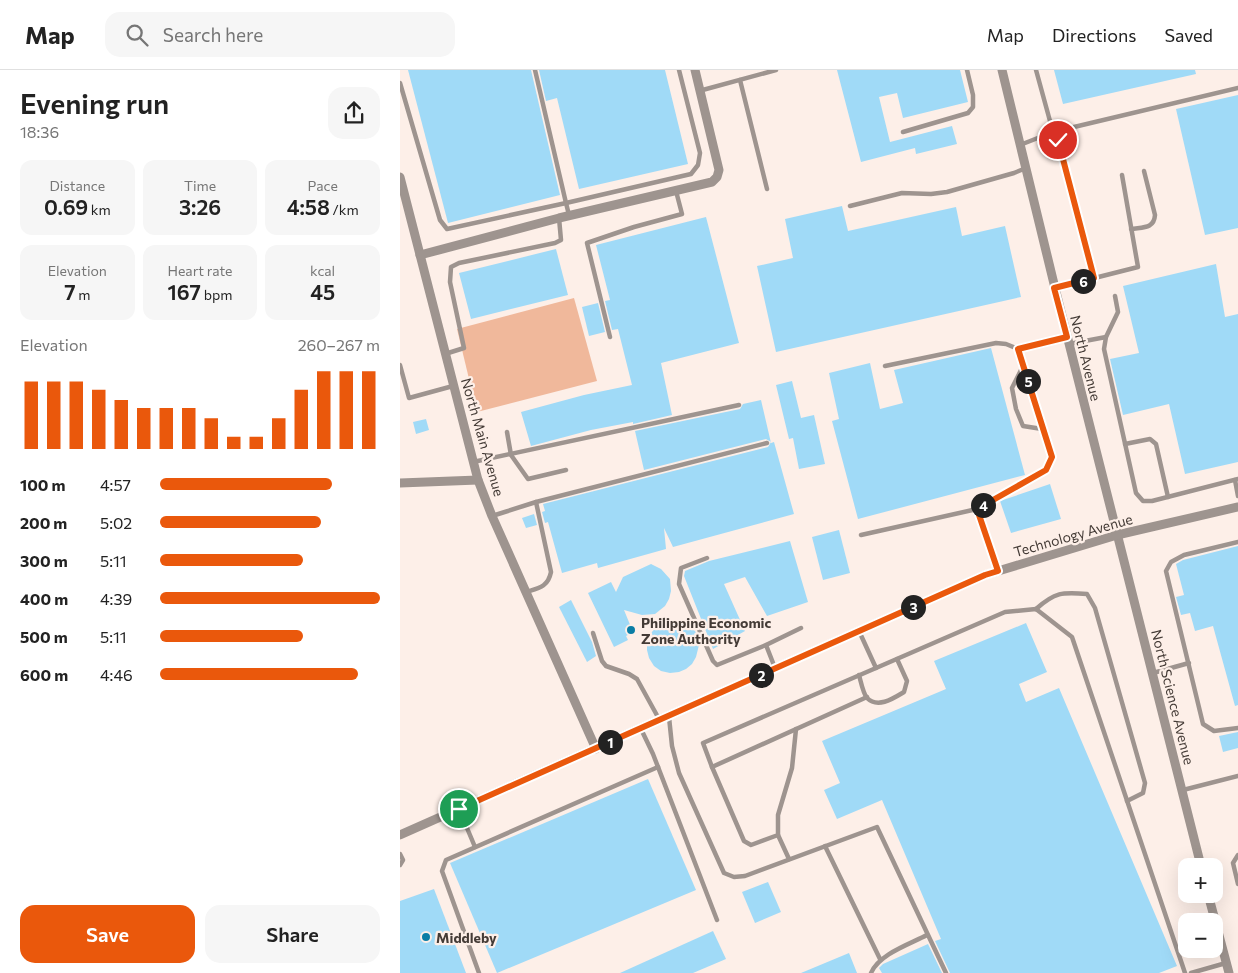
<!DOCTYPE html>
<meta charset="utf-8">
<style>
:root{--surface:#fff;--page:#f6f6f6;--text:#222;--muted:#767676;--line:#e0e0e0;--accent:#ea580c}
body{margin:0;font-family:Commissioner,sans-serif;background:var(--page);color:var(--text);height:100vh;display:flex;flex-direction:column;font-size:19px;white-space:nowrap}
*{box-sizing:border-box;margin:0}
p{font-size:16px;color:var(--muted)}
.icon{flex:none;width:28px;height:28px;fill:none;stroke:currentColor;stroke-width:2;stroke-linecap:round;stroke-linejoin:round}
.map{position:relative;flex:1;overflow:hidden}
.drawer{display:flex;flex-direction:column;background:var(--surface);width:400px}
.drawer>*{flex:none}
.fabs{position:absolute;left:778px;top:788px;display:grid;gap:10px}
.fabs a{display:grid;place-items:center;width:45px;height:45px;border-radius:10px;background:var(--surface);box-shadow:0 5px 20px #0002;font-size:25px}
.pin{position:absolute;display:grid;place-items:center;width:42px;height:42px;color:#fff;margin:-21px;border:2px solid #fff;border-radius:50%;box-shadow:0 1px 5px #0007}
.km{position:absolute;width:25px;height:25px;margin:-12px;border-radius:50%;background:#222;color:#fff;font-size:14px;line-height:25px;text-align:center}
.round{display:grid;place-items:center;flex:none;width:52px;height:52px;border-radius:15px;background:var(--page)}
.overview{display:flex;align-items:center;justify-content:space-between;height:85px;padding:0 20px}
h1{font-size:28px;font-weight:600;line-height:38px}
.metrics{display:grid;grid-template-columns:repeat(3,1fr);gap:8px;height:85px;padding:5px 20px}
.metrics div{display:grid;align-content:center;border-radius:12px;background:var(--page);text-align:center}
.metrics b{font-size:21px;font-weight:600}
.metrics small{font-size:14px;font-weight:400}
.metrics p{font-size:14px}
.chart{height:140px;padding:10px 20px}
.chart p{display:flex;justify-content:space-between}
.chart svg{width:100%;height:90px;margin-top:5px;stroke:var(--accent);stroke-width:6}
.cta{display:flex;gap:10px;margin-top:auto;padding:10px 20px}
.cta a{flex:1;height:58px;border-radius:15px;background:var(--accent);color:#fff;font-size:20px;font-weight:600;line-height:58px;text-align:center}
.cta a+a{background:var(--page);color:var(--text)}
ul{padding:0 20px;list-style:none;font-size:16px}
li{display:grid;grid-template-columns:80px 60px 1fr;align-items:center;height:38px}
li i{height:12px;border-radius:6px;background:var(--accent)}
header{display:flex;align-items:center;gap:30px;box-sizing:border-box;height:70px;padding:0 25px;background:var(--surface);border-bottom:1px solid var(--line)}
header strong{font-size:24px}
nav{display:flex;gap:28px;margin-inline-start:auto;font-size:18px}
.search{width:350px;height:45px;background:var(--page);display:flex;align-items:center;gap:12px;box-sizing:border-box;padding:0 18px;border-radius:15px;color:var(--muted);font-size:19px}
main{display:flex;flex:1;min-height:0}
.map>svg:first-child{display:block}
.green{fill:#f0b89b}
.building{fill:#a0daf7}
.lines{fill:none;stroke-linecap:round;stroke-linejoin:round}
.service{stroke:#9e948f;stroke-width:4.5}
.minor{stroke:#9e948f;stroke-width:9}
.route-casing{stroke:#fff;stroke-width:10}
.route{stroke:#ea580c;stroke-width:6}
.poi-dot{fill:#0a7da5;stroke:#fdefe8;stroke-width:2}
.labels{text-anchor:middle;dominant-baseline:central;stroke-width:4.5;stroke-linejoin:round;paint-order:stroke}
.street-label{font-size:14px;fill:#443b36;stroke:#fdefe8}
.poi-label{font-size:14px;font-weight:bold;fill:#443b36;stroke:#fdefe8;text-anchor:start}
</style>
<header>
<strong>Map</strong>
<div class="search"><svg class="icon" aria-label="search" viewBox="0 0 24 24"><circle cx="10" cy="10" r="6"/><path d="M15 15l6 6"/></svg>Search here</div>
<nav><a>Map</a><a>Directions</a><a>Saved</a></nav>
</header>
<main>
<section class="drawer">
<div class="overview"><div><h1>Evening run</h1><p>18:36</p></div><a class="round"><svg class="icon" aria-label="share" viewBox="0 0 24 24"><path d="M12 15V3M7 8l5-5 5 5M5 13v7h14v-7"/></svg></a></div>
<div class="metrics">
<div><p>Distance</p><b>0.69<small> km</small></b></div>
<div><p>Time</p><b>3:26</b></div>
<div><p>Pace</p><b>4:58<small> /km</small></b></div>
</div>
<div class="metrics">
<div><p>Elevation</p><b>7<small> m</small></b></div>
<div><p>Heart rate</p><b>167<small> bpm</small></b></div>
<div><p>kcal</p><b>45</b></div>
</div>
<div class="chart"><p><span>Elevation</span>260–267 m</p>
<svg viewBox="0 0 160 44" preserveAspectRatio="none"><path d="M5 44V11M15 44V11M25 44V11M35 44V15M45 44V20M55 44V24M65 44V24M75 44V24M85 44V29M95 44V38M105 44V38M115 44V29M125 44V15M135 44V6M145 44V6M155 44V6"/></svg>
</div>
<ul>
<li><b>100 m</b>4:57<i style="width:78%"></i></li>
<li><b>200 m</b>5:02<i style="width:73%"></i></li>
<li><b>300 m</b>5:11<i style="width:65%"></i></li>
<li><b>400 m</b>4:39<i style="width:100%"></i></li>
<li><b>500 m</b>5:11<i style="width:65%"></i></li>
<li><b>600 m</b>4:46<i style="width:90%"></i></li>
</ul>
<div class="cta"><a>Save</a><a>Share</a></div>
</section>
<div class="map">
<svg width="838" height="903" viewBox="0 0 838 903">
<rect width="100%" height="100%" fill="#fdefe8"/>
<!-- green -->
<polygon class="green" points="174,228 197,311 77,342 57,259"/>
<!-- building -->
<g class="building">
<polygon points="8,0 131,0 160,125 48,153"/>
<polygon points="139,0 265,0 288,94 179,119 157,28 146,31"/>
<polygon points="437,0 560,0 568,32 503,48 497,23 479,27 490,72 552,56 557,74 516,84 515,78 461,92"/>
<polygon points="654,0 795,0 796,4 663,34"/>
<polygon points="838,25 838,158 805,165 776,39"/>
<polygon points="442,136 448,161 556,137 562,166 605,156 621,227 376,282 357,196 393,188 385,149"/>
<polygon points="306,147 339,273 261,293 272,345 233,354 233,352 191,360 131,376 121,342 184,325 232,315 218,259 212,260 205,231 210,230 196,175"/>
<polygon points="156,179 168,225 71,249 59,203"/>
<polygon points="816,194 825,247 838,244 838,392 785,404 769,334 723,345 710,289 739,283 723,216"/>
<polygon points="198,233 205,262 189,266 182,237"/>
<polygon points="591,278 625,405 458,449 432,351 439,349 429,303 470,293 480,339 503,333 494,300"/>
<polygon points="392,311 401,348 414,345 425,394 399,399 393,368 389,369 376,315"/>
<polygon points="361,330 371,373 374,372 394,444 273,477 264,458 266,479 198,498 197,493 162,503 148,452 145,453 142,442 145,441 143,434 368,377 371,372 366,369 244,400 235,361 340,339 343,334"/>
<polygon points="26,349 29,360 16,364 13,352"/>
<polygon points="650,414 661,449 611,463 600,431"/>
<polygon points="134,444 137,455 126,458 122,448"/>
<polygon points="439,460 450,503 423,510 412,467"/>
<polygon points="390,471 408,532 367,546 345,507 324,514 345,561 313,579 284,506 285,501 309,491"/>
<polygon points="838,476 838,635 835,636 813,556 795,561 790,543 781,545 776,527 784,525 776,494 783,490"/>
<polygon points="251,494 261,499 270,509 271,521 269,529 265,536 255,544 242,545 224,540 233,562 226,566 228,570 214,577 188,523 211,512 216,522 223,507"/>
<polygon points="171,530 192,572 196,586 187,592 159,537"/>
<polygon points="273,552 281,553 295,561 300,571 296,587 292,594 286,599 279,602 270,603 261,601 254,596 249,588 247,580 247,571 251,563 260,553"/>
<polygon points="626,553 647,602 619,614 626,632 659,618 777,896 759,903 550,903 535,871 541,869 482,730 437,749 424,720 440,713 422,671 546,619 534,591"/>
<polygon points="838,662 838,678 823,682 819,666"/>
<polygon points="248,709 296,820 97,903 50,793"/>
<polygon points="368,812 381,842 355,853 342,822"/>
<polygon points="34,819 66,903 0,903 0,831"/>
<polygon points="313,861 326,889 293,903 220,903"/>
<polygon points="528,874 542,903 482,903 479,898 483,894"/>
<polygon points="449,883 457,903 401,903"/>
</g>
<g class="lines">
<!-- service -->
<g class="service">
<polyline points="135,0 166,133 291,104 298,95 300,83 279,0"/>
<polyline points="636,0 653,62 838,18"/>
<polyline points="340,10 367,119"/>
<polyline points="0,13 40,150 47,159 166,133 169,145"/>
<polyline points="299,21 376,0"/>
<polyline points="503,62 568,43 573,37 573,25 567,0"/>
<polyline points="620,75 653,62 657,70 693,208"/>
<polyline points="450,136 502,123 531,124 547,122 614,103 626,98"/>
<path d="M731 159C743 157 754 159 755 145L744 101"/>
<polyline points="655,218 738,197 722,105"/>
<polyline points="715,226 718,242 706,267 704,279 736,423 743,431 752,431 838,409"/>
<polyline points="210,267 187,173 234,157 282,144 276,121"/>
<polyline points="669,274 706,267"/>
<polyline points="45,284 64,278 50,212 51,197 59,193 155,173 161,170 159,148"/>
<polyline points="0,295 9,328 53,316"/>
<polyline points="485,296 596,273 606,274 618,279 667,267"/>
<polyline points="623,296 612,318 616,339 623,356 642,359"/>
<polyline points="107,362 111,385 128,409 166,400"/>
<polyline points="725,374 750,369 756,374 768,427"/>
<polyline points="73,392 339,335"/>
<polyline points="835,410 838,426"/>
<polyline points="577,439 598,501"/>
<polyline points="92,446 136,432 367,373"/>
<polyline points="461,465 577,439 646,400 652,387 618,279"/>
<polyline points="838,472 784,485 771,492 766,501 803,654 814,661 838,658"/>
<polyline points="307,488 281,498 279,514 313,591 317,595 366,575 401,558"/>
<path d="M126 522C139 518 148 517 151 502L136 432"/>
<path d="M636 539C655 522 662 522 687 524L695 538 745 713 743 723 727 731"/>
<polyline points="459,561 476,598 605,542 636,539 672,567 785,903"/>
<polyline points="193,563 202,591 206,596 229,604 237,609 259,649"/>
<polyline points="366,575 375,598"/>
<polyline points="753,603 789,593"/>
<path d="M459 605C461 612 463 623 467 628 478 639 494 628 504 622L507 611 497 589"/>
<polyline points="467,627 312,697 303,673 476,598"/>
<polyline points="269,647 272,676 279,703 324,803 334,807 345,806 477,757 546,903"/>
<polyline points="241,659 253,684 317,850"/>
<polyline points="312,697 344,771 351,775 378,765 378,745 392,698 396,659"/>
<polyline points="783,720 838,706"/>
<polyline points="59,739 75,777"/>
<polyline points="378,765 389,789"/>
<polyline points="425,776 480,889"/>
<polyline points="0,784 3,790 0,795"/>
<polyline points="838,785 833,793 838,814"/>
<polyline points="79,903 42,801 46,790 258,697"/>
<path d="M471 903C479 884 510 874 527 865"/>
<polyline points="791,903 826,893"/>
</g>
<!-- minor -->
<g class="minor">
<polyline points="602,0 655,218 801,796"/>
<polyline points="0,107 78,410 92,446 196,679"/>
<polyline points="20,185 159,148 312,112 317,107 319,100 295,0"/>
<polyline points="0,413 78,410"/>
<polyline points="0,765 585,505 717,465 838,437"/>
<polyline points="808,824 829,903"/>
</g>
</g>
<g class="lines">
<!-- route casing -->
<g class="route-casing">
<polyline id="route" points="59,739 585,505 598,501 577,439 646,400 652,387 618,279 667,267 654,218 694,208 658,70"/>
</g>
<!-- route -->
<use href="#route" class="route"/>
</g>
<!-- markers -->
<g class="poi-dot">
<circle cx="231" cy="560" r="5"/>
<circle cx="26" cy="867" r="5"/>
</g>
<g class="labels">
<!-- street labels -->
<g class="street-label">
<text transform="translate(686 288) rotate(76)">North Avenue</text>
<text transform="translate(83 367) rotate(74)">North Main Avenue</text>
<text transform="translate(673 465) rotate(-16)">Technology Avenue</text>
<text transform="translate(773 627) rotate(76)">North Science Avenue</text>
</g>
<!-- poi labels -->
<g class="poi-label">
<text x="241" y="552">Philippine Economic<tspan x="241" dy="16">Zone Authority</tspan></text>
<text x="36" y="867">Middleby</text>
</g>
</g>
</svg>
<div class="fabs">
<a>+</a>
<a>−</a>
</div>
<div class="pin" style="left:59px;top:739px;background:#1e9e55"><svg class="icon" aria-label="arrive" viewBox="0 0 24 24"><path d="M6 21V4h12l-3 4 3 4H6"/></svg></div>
<div class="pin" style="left:658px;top:70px;background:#d93025"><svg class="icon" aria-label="check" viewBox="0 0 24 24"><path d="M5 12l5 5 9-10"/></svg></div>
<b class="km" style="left:210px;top:672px">1</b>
<b class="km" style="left:361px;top:605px">2</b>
<b class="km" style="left:513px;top:537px">3</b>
<b class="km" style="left:583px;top:435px">4</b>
<b class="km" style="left:628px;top:311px">5</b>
<b class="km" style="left:683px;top:211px">6</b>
</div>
</main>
